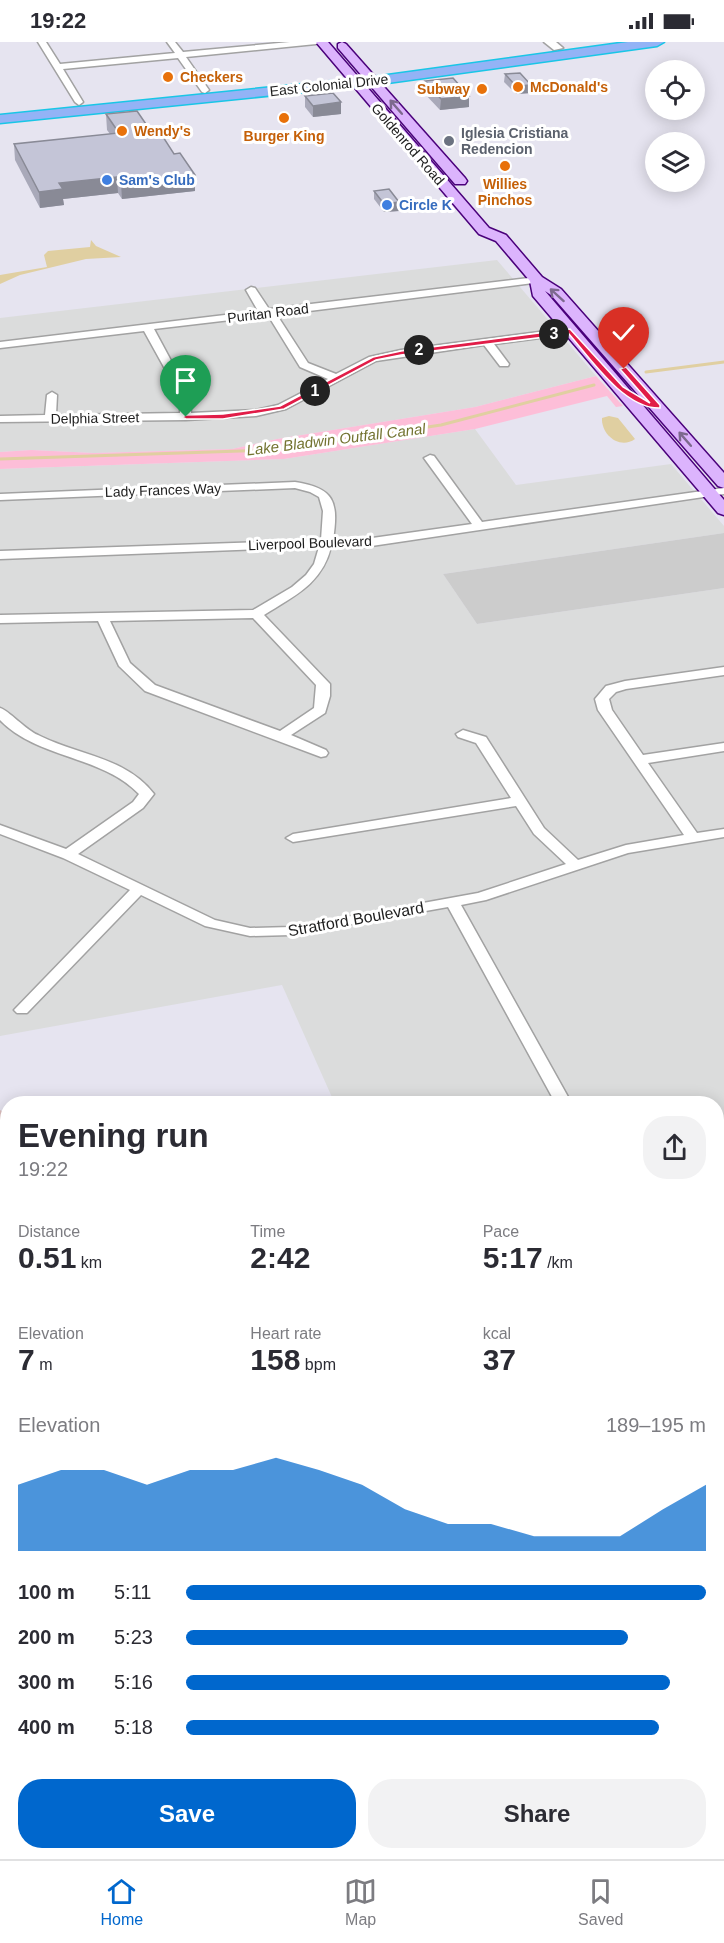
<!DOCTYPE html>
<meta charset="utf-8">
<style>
:root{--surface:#fff;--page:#f2f2f3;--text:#2b2b33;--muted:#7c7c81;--line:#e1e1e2;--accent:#0067cd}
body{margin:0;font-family:Helvetica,sans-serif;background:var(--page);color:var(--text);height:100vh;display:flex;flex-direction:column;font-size:22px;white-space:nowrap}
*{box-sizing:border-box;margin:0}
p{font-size:20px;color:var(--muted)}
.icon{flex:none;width:33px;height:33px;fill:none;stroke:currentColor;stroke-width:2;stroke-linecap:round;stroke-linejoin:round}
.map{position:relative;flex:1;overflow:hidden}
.drawer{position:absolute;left:0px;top:1054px;width:724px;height:764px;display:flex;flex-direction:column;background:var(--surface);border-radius:24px 24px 0 0;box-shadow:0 3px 15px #0003}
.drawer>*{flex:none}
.tools{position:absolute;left:645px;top:18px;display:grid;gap:12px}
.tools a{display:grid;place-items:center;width:60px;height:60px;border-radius:50%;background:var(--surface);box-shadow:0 3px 15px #0003;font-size:30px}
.pin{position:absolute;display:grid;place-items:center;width:51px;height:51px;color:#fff;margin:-62px -26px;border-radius:50% 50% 50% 0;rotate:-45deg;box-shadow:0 0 6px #0007}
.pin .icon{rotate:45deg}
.km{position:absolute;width:30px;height:30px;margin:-15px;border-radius:50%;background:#222;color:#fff;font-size:16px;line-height:30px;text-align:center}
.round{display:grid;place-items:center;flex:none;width:63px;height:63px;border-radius:24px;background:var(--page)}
.headline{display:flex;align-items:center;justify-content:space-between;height:102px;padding:0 18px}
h1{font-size:33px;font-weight:700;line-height:45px}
.figures{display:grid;grid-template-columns:repeat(3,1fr);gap:9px;height:102px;padding:6px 18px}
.figures div{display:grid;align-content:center}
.figures b{font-size:30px;font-weight:700}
.figures small{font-size:16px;font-weight:400}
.figures p{font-size:16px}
.chart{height:168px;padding:12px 18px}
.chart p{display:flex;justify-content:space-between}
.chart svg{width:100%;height:108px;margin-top:6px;fill:var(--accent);opacity:.7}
.action{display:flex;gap:12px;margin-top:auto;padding:12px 18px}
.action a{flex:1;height:69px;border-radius:24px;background:var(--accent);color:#fff;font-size:24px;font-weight:700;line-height:69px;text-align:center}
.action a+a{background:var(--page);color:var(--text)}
ul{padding:0 18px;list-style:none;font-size:20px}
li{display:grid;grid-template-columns:96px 72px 1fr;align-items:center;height:45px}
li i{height:15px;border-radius:8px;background:var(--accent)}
.status{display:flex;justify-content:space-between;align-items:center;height:42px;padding:0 30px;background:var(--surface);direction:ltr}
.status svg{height:16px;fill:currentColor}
.dock{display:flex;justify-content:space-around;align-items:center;height:84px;border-top:2px solid var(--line);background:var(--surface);font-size:16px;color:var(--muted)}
.dock a{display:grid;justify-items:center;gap:3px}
.dock .on{color:var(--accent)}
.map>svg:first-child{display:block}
.residential{fill:#dbdcdc}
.religious{fill:#ccc}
.forest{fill:#d296c6}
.wetland{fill:#dfc1c0}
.park{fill:#fdbed8}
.water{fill:#e0cfa1}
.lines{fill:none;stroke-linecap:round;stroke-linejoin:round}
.stream-far1{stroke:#e0cfa1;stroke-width:3}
.stream{stroke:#e0cfa1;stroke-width:4.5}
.minor-casing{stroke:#a2a2a2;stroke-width:3}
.tertiary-casing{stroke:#a2a2a2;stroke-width:3}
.secondary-casing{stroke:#4a007b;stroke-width:3}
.trunk-casing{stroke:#19c6e6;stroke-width:3}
.minor{fill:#fff;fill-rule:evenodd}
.tertiary{fill:#fff;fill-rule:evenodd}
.secondary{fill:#dcb4fd;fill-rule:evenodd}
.trunk{fill:#93b3f6;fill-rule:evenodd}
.wall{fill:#a9a9b9}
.shaded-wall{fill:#898a96}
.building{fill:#c4c5d7;stroke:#898a96;stroke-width:1.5}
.oneway{stroke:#7d698e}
.route{fill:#e11d48;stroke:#fff;stroke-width:1.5}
.food-dot{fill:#e8710a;stroke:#fff;stroke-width:2}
.worship-dot{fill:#6b7280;stroke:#fff;stroke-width:2}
.shop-dot{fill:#3f7fe0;stroke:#fff;stroke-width:2}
.labels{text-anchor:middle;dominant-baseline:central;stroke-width:6;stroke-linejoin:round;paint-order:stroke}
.far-food-label{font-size:14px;font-weight:bold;fill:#c56008;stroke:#fff;text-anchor:start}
.far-street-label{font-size:14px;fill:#1e1e1e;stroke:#fff}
.far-worship-label{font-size:14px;font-weight:bold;fill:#5b616d;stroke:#fff;text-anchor:start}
.far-shop-label{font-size:14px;font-weight:bold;fill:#366cbe;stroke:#fff;text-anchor:start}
.far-water-label{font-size:15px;font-style:italic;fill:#737330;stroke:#fff}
.street-label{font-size:16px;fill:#1e1e1e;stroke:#fff}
</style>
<div class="status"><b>19:22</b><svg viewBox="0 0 49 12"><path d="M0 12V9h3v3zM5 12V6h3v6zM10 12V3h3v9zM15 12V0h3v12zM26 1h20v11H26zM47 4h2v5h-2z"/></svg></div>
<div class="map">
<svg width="724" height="1817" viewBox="0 0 724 1817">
<rect width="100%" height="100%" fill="#e6e4f0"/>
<!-- residential -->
<g class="residential">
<polygon points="497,218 596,334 475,365 277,397 232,407 94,411 31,408 0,410 0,276"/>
<polygon points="475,387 516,443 671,422 724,484 724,491 443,532 477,582 724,546 724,1522 717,1523 717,1062 335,1062 282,943 0,994 0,427 284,417"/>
<polygon points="7,1736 8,1810 57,1811 58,1817 0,1817 0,1738"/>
</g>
<!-- religious -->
<polygon class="religious" points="724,491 724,546 477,582 443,532"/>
<!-- forest -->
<polygon class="forest" points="724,1579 724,1722 720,1731 724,1762 724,1817 654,1817 652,1811 717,1810 717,1580"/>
<!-- wetland -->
<polygon class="wetland" points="0,1068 8,1073 7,1474 0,1471"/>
<!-- park -->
<polygon class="park" points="596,334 623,364 616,365 607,354 475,387 284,417 0,427 0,410 31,408 94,411 232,407 277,397 475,365"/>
<!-- water -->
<g class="water">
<polygon points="91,198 96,204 121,215 86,217 20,233 0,242 0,233 47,225 44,213 48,209 90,205"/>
<path d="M609 374 618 376 635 397C620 408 601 393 602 376Z"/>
</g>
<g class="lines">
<!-- stream-far1 -->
<g class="stream-far1">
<polyline points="646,330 724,320"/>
<polyline points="0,417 274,408 441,383 594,343"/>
</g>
<!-- stream -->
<g class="stream">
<polyline points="0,1262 8,1270"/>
<polyline points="717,1535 724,1533"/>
<polyline points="717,1776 724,1785"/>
</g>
<!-- minor casing -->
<g class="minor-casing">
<g id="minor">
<polygon points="38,0 46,0 60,22 175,11 167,0 175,0 183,10 290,0 320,0 316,2 186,15 209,48 205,51 202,50 178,16 63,27 83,60 79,63 75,60"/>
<path d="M537 235 541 236V240L277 273 308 321 336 332 369 315 401 308 570 286 575 289 570 292 494 302 509 322 508 324H500L484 303 376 319 286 367 256 374 186 378 0 380V374L45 373 47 353 52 350 57 353 56 373 180 371V354L144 289 0 306V300L258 269 246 248 251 245 255 246 269 267ZM265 274 271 278 300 325 328 337 278 363 256 368 191 371 190 354 154 287Z"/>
<path d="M430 413 434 414 482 480 724 446V452L358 506 331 505C322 542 294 554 264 573L330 642V654L325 671 291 693 326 708 328 711 326 714 321 715 145 649 119 624 98 579 0 581V573L253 568 292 545 306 533 314 522 319 505 0 517V509L321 498 323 469 319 455 310 450 295 446 0 458V452L295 440C334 446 339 459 333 498H358L472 482 424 416ZM253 576 316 643 314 666 280 689 155 643 130 621 110 579Z"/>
<path d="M724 625V633L626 647 616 650 609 657 612 668 643 713 724 701V709L648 721 697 791 724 787V795L628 811 486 858 461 863 572 1062H556L448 865 291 893 250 894 205 884 141 853 27 971H17L14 968 130 848 63 816 0 792V783L66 807 133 760 139 752C101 713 38 717 0 678V666C8 668 26 688 38 693 77 713 126 715 154 752L143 766 78 812 215 878 250 886 291 885 478 851 566 822 534 792 516 764 293 800 286 796 293 792 511 756 476 701 458 695 456 692 463 688 486 695 544 786 578 818 626 803 684 793 598 668 595 657 606 644 625 639Z"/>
<polygon points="717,1331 724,1334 724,1357 717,1354"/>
<polygon points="252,1810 274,1810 276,1817 254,1817"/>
</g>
</g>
<!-- tertiary casing -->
<g class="tertiary-casing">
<g id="tertiary">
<polygon points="544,0 556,0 563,6 554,8"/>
<polygon points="724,1539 724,1557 717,1558 717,1540"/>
<polygon points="8,1706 8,1727 0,1729 0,1707"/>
</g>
</g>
<!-- secondary casing -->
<g class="secondary-casing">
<g id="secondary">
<polygon points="316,0 328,0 489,186 506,193 542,235 561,247 724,431 724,446 718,444 551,253 545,249 724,458 724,473 718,471 533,254 530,239 496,199 479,192"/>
<polygon points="342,0 346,2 465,136 467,139 465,142 455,142 338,6 338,2"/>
</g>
</g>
<!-- trunk casing -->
<g class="trunk-casing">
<polygon id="trunk" points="628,0 664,0 657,4 373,43 0,81 0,73 373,35"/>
</g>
<!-- minor -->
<use href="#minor" class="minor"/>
<!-- tertiary -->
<use href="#tertiary" class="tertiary"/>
<!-- secondary -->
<use href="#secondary" class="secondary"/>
<!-- trunk -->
<use href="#trunk" class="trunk"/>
</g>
<!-- wall -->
<g class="wall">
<polygon points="505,32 531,43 531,51 516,52 504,40"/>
<polygon points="425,39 469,54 469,65 440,68 424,51"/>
<polygon points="305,54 341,60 341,72 313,75 305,65"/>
<polygon points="106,72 150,88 195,149 122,157 118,151 63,157 64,163 40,166 15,118 14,102 110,92 107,88"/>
<polygon points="374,149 399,169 384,170 374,157"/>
</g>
<!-- shaded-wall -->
<g class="shaded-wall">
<polygon points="531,43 531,51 516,52 516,44"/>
<polygon points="469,54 469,65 440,68 441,57"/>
<polygon points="341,60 341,72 313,75 313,64"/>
<polygon points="195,133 195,149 122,157 121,141"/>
<polygon points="117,135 118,151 63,157 64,163 40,166 39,150 59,141"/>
<polygon points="399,160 399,169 384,170 384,162"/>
</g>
<!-- building -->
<g class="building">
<polygon points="520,31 531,43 516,44 505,32"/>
<polygon points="453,36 469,54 441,57 425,39"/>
<polygon points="333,51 341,60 313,64 305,54"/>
<polygon points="137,69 150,88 158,87 174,112 180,111 195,133 121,141 117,135 59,141 63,147 39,150 14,102 119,91 106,72"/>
<polygon points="389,147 399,160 384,162 374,149"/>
</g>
<!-- one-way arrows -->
<defs><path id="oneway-shaft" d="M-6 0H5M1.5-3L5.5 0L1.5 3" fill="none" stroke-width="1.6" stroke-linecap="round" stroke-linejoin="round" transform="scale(1.5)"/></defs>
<g class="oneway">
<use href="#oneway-shaft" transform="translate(396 65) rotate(-131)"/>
<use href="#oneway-shaft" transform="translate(557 253) rotate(-138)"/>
<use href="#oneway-shaft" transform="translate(685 397) rotate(-131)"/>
</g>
<!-- route -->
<path class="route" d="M570 287 623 345 650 361 620 327 626 325 660 363V366C624 367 590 316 569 292L401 313 376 318 284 367 223 377H186L182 375 186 373 223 372 280 364 373 315 401 309Z"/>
<!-- markers -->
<g class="food-dot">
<circle cx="168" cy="35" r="6"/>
<circle cx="518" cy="45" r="6"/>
<circle cx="482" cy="47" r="6"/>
<circle cx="284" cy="76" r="6"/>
<circle cx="122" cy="89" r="6"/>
<circle cx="505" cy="124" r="6"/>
</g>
<circle class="worship-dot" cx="449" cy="99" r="6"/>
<g class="shop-dot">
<circle cx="107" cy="138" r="6"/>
<circle cx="387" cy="163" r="6"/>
</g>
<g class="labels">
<!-- far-food labels -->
<g class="far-food-label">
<text x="180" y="35">Checkers</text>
<text x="530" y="45">McDonald's</text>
<text x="470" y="47" text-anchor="end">Subway</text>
<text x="134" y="89">Wendy's</text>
<text x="284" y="94" text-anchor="middle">Burger King</text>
<text x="505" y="142" text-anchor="middle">Willies<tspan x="505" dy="16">Pinchos</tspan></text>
</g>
<!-- far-street labels -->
<g class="far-street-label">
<text transform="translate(329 43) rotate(-6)">East Colonial Drive</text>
<text transform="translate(408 102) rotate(49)">Goldenrod Road</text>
<text transform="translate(268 271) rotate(-7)">Puritan Road</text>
<text transform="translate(95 376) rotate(-1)">Delphia Street</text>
<text transform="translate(163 448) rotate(-2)">Lady Frances Way</text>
<text transform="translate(310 501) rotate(-2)">Liverpool Boulevard</text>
</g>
<!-- far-worship labels -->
<g class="far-worship-label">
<text x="461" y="91">Iglesia Cristiana<tspan x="461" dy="16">Redencion</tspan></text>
</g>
<!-- far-shop labels -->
<g class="far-shop-label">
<text x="119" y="138">Sam's Club</text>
<text x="399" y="163">Circle K</text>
</g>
<!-- far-water labels -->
<g class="far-water-label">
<text transform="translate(336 397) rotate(-7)">Lake Bladwin Outfall Canal</text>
</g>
<!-- street labels -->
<g class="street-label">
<text transform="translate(356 877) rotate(-10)">Stratford Boulevard</text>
</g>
</g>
</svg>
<div class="tools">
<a><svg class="icon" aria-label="locate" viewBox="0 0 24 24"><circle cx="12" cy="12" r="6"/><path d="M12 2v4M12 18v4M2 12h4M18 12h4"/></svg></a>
<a><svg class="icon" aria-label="layers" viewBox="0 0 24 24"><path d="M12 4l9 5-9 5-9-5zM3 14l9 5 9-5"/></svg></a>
</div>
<div class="pin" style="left:186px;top:375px;background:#1e9e55"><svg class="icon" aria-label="arrive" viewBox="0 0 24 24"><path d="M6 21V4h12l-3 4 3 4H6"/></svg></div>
<div class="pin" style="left:624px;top:327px;background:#d93025"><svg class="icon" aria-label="check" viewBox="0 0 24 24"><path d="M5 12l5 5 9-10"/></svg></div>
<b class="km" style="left:315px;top:349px">1</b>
<b class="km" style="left:419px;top:308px">2</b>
<b class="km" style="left:554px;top:292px">3</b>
<section class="drawer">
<div class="headline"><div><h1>Evening run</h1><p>19:22</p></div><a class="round"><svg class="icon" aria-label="share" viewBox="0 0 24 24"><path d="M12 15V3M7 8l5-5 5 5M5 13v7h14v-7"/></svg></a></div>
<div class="figures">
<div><p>Distance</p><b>0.51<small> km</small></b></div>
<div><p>Time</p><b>2:42</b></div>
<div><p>Pace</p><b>5:17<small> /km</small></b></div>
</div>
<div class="figures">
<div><p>Elevation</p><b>7<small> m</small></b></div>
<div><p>Heart rate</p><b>158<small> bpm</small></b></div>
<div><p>kcal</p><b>37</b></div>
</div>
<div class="chart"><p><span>Elevation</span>189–195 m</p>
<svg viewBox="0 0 160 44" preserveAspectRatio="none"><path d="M0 44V17L10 11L20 11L30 17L40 11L50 11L60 6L70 11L80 17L90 27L100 33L110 33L120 38L130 38L140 38L150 27L160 17V44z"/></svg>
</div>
<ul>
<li><b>100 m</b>5:11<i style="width:100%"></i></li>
<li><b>200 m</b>5:23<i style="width:85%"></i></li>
<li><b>300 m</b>5:16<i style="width:93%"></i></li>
<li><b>400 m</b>5:18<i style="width:91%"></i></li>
</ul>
<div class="action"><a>Save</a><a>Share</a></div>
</section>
</div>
<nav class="dock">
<a class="on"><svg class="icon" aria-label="home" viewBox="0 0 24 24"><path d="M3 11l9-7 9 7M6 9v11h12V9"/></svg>Home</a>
<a><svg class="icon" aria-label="map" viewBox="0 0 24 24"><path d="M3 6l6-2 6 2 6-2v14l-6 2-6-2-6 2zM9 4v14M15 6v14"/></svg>Map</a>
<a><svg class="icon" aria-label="saved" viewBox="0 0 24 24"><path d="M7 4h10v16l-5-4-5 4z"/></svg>Saved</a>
</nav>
